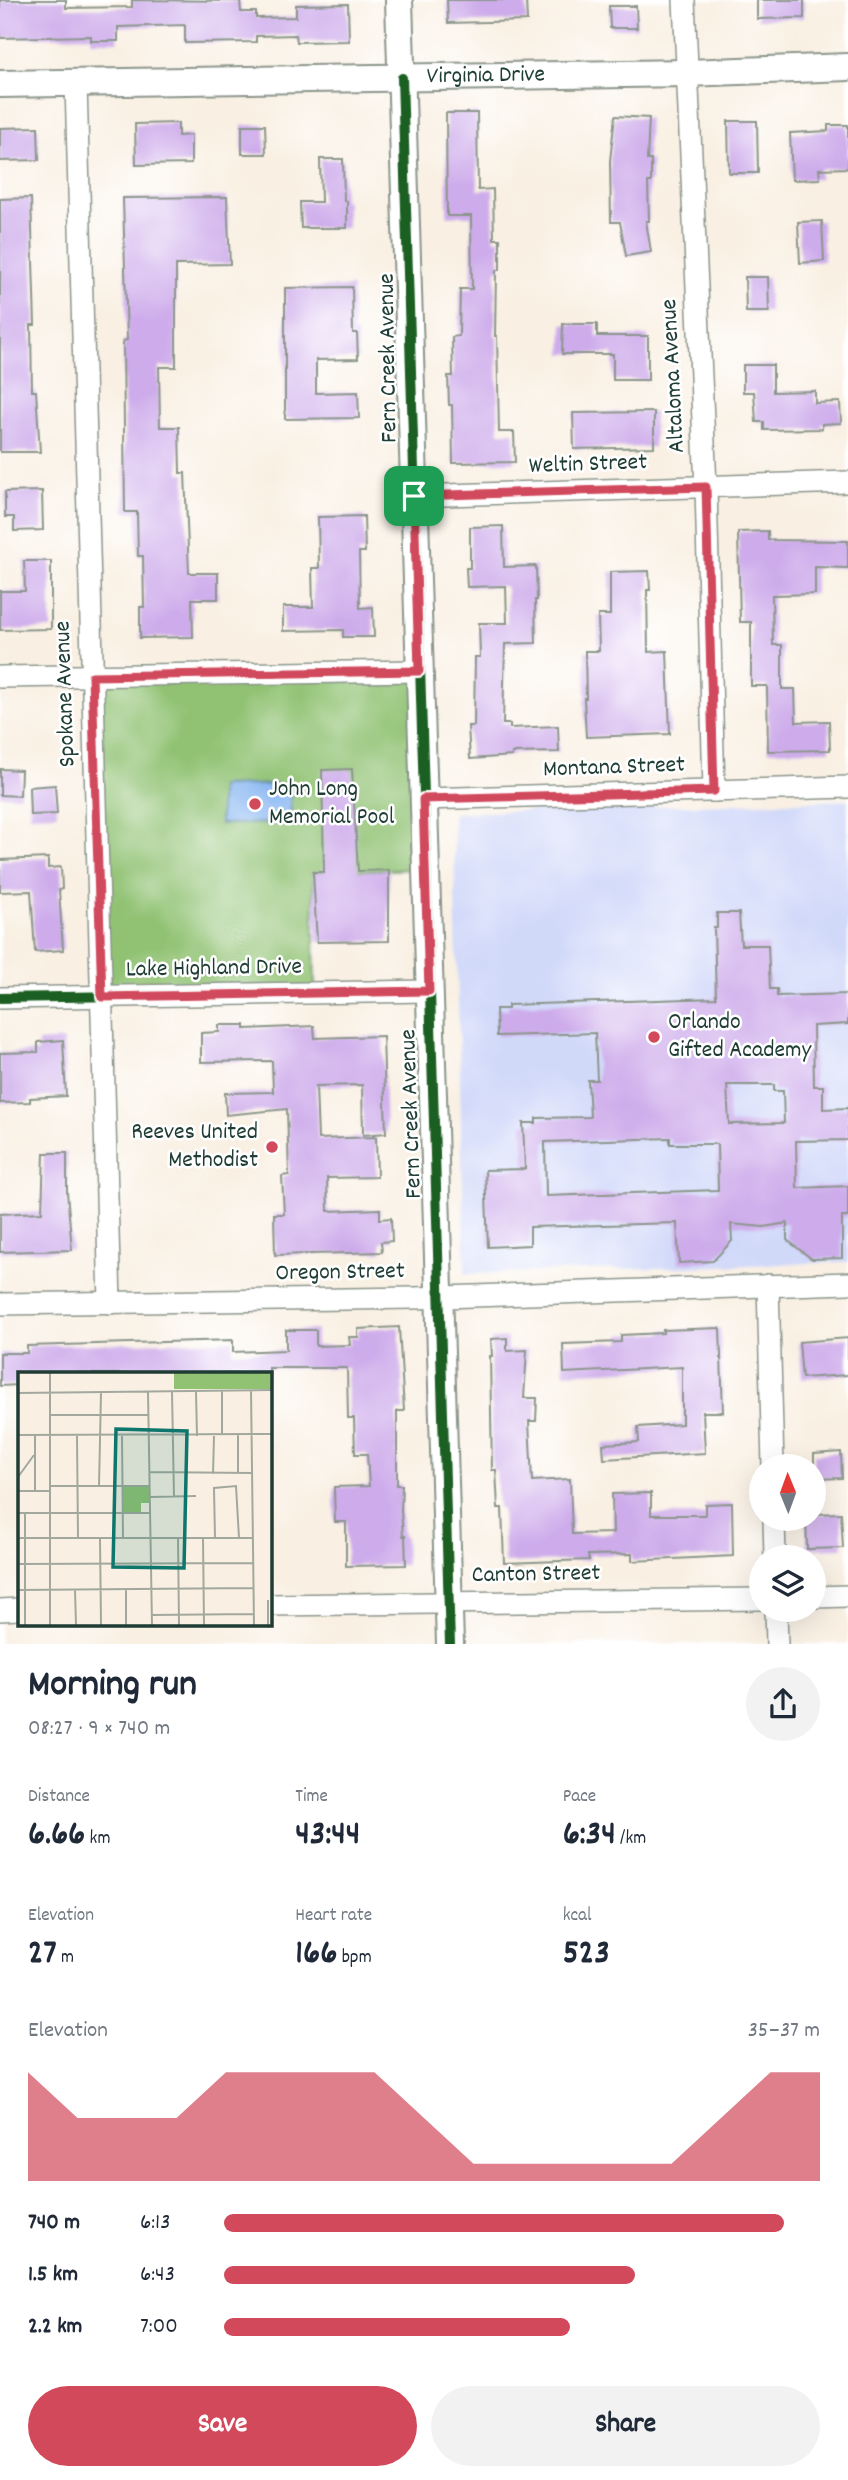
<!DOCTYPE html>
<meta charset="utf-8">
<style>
:root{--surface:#fff;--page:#f2f2f3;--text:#1f2937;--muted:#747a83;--accent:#d1495b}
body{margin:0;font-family:Dekko,sans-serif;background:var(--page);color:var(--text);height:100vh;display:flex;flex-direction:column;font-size:26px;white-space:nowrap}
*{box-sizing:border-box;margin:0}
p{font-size:23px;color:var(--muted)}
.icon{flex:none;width:38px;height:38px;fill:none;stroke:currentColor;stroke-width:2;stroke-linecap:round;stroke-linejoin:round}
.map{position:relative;height:1644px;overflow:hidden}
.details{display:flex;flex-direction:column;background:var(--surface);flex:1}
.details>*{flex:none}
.needle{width:46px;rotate:359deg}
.tools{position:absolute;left:749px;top:1454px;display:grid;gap:14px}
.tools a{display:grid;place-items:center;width:77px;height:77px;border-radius:50%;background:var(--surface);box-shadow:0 7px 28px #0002;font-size:35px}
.pin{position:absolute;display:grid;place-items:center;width:60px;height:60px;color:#fff;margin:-30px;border-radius:14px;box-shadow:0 4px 10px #0006}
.round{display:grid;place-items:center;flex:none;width:74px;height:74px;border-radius:37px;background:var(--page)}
.overview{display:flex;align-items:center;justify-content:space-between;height:119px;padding:0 28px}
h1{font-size:38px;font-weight:700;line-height:52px}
.metrics{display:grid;grid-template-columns:repeat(3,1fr);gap:10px;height:119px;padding:7px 28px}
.metrics div{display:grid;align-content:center}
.metrics b{font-size:35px;font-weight:700}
.metrics small{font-size:19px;font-weight:400}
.metrics p{font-size:19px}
.chart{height:196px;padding:14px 28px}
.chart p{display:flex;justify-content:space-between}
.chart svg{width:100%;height:126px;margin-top:7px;fill:var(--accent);opacity:.7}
.action{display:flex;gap:14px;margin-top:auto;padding:14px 28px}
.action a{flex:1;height:80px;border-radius:42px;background:var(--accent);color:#fff;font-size:28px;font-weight:700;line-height:80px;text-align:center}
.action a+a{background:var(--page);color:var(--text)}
ul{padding:0 28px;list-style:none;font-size:23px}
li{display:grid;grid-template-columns:112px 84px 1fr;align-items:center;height:52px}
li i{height:18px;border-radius:9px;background:var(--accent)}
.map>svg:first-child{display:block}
.built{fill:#d1d9f9}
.green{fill:#91c273;stroke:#588054;stroke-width:2}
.water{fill:#87b6f2;stroke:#537a93;stroke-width:2}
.building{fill:#ceaceb;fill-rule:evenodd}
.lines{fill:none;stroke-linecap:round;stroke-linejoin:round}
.minor-casing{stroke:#8c968c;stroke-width:24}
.tertiary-casing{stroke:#8c968c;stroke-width:30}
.minor{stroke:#fff;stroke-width:21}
.tertiary{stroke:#fff;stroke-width:26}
.cycleway-casing{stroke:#fff;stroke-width:15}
.cycleway{stroke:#1b5e20;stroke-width:10}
.route-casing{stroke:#fff;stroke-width:14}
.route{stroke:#d1495b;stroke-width:9}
.poi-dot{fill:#d1495b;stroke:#fff;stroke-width:2.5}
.labels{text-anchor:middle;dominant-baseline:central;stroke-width:5;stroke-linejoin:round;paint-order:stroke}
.street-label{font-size:24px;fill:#1f3d34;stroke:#fff}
.poi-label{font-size:24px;fill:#1f3d34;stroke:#fff;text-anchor:start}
.inset-road{fill:none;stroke:#a2a89d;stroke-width:2}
.view{fill:#0f766e;fill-opacity:0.15;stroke:#0f766e;stroke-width:3.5}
.inset-edge{fill:none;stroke:#1f3d34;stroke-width:3.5}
</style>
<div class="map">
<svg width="848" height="1644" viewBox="0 0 848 1644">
<rect width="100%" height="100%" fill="#fff"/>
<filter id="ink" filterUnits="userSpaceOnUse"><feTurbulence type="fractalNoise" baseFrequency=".0143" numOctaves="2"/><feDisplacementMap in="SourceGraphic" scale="14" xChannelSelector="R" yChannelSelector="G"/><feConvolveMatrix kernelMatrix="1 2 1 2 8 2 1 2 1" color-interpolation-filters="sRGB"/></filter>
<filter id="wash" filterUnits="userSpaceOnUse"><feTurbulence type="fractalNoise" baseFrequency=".00686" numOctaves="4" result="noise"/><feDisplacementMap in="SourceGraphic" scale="28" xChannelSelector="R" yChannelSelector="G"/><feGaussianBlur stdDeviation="1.57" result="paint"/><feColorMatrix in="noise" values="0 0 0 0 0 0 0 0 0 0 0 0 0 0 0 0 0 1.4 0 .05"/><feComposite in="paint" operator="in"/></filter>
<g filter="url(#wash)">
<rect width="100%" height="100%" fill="#f9f0e3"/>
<!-- built -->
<polygon class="built" points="848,800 848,1262 465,1274 453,813"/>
<!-- green -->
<polygon class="green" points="419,671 425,869 313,872 315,993 102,997 92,676"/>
<!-- water -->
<polygon class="water" points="290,784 291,823 220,824 220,786"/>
<g id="blocks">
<!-- building -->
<g class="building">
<polygon points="0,0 66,0 66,8 132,7 132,0 240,1 241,12 256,12 256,18 296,17 296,5 348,4 349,41 297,42 296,35 256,36 256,42 185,43 185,25 118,27 118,41 91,41 91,36 0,38"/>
<polygon points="447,0 526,0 527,21 448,23"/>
<polygon points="757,0 804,0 804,18 757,19"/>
<polygon points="609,6 636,6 637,28 610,28"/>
<polygon points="446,113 477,113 478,190 493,189 494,239 500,239 500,270 496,270 495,336 497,336 499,432 514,432 515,462 453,463 452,405 449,405 448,376 453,376 452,337 459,336 460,289 472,289 471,216 447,216"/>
<polygon points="615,116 649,118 647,160 651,160 651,182 648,182 649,221 646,221 651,252 626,256 620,222 611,222 610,161"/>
<polygon points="728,121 757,121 758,173 729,173"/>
<polygon points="178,123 178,136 191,135 191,164 136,165 135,124"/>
<polygon points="242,125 265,125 266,154 242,154"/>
<polygon points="828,125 848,125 848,168 819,169 820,179 792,180 790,133 828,131"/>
<polygon points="38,127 39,160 0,161 0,128"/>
<polygon points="320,159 343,159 344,201 347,201 347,228 301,228 300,202 321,202"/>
<polygon points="227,197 230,264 176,265 176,367 159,367 160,427 179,427 180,473 185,473 189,573 218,573 218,599 192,599 193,637 140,638 140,607 144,607 143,556 138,556 137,512 125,512 123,341 127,340 123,198"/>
<polygon points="31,198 35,325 31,325 32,391 36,391 40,452 0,452 0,199"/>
<polygon points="822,221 824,261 800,263 798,222"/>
<polygon points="745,277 768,277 769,312 746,312"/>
<polygon points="352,287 353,333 357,333 358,359 316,360 316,393 358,392 359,418 285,419 285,288"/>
<polygon points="563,324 597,324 597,336 648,336 648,380 613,380 613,354 562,354"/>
<polygon points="743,365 773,365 773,392 815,391 815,403 840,402 841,423 822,424 822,429 764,430 764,422 756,422 754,392 743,392"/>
<polygon points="654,412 654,447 574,449 573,413"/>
<polygon points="42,491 43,530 14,531 14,517 5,517 5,492"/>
<polygon points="364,516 365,552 359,552 360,608 373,607 374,637 343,637 343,630 283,631 283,607 313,607 312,568 319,568 318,517"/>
<polygon points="503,526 504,567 536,566 537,600 535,600 536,643 505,644 503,724 510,724 510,728 558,726 559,752 512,753 512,756 470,759 468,726 474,726 475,657 480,657 479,623 507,623 506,586 467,587 466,568 470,568 470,527"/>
<polygon points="768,531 768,540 848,541 848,568 815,567 815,594 772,595 773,645 782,645 782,689 795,689 796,722 829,721 830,750 768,751 767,686 751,686 751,622 740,622 738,532"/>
<polygon points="24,561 51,561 51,629 0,630 0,591 25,591"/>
<polygon points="649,571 650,590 647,590 648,652 667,651 670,734 586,737 584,698 586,698 585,651 599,651 598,615 610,615 610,572"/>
<polygon points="0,769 21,770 20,796 0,795"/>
<polygon points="352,769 358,871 389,870 389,941 317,942 313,872 324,872 322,770"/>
<polygon points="55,785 57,814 30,815 29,787"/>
<polygon points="48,858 48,868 61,867 62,889 59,890 63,950 35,952 31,891 0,892 0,860"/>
<path d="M717 913H739L741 945H768L770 989H777V996L848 994V1024L813 1026 814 1086H823V1109L848 1108V1140L796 1141 797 1188 848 1186V1217H842V1258L812 1259 787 1240V1223L764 1227 731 1224 732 1241 713 1261 679 1263 677 1223 530 1227V1245L488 1247 485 1170 525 1169 523 1123H536V1118L590 1117 588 1080H597L595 1033 497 1036 496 1009H508V1005L716 998 714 928H717ZM727 1085H774V1091H783L784 1123 729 1124ZM670 1138V1144H717L718 1190 546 1196 545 1142Z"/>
<polygon points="219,1025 245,1025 245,1029 314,1026 315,1038 383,1036 386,1133 363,1135 362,1085 316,1086 318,1139 376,1137 377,1177 327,1178 328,1211 380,1209 380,1219 391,1218 392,1241 381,1242 382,1252 275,1255 274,1214 284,1214 282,1176 289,1175 287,1109 226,1115 225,1093 273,1092 272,1061 201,1062 201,1033 219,1032"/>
<polygon points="63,1040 66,1096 30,1098 30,1102 0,1103 0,1053 38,1052 38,1042"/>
<polygon points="44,1153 67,1153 67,1192 72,1250 0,1252 0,1214 42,1212"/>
<polygon points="399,1327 404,1411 397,1411 397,1485 402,1485 401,1511 403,1536 405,1536 406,1565 346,1566 346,1522 335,1522 334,1487 369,1486 367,1454 355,1454 354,1418 348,1418 347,1368 269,1368 269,1374 19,1374 19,1385 0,1386 0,1353 27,1353 27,1346 233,1340 233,1352 286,1350 286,1330 316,1330 316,1346 350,1345 349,1337 358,1337 358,1329"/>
<polygon points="720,1328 723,1412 703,1412 705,1453 604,1459 603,1444 639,1442 638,1427 682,1424 682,1367 564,1373 563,1344 621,1342 621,1335 663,1333 663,1330"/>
<polygon points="507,1338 507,1351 527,1350 524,1398 537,1398 536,1421 529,1421 532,1481 570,1479 572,1534 613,1533 612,1494 651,1493 651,1515 705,1515 705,1504 732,1503 733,1556 632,1561 632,1554 588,1555 589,1560 504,1563 502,1508 498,1508 496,1470 492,1470 490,1356 492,1356 491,1339"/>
<polygon points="848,1338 848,1375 802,1378 799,1342"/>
<polygon points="841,1452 842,1478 814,1479 814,1454"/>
<polygon points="841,1513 843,1548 807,1549 806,1519 814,1519 814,1514"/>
</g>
</g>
</g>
<g filter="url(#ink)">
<use href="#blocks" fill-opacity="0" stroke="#8c968c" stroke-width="2"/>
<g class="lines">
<!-- minor casing -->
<g class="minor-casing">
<g id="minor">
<polyline points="684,0 706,487 714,791"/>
<polyline points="76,84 110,1303"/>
<polyline points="414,496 848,482"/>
<polyline points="0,677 419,671"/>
<polyline points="423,799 848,787"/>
<polyline points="0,998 429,991"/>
<polyline points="768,1285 773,1466"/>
<polyline points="0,1304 414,1298 848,1283"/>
<polyline points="774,1519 775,1558"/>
<polyline points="814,1597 848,1596"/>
<polyline points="270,1605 761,1599"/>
<polyline points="0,1610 19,1609"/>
<polyline points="776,1610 777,1644"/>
</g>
</g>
<!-- tertiary casing -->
<g class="tertiary-casing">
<g id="tertiary">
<polyline points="399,0 450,1644"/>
<path id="s1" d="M0 84 687 73 848 67"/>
</g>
</g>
<!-- minor -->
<use href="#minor" class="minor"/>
<!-- tertiary -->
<use href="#tertiary" class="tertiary"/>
<!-- cycleway casing -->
<g class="cycleway-casing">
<g id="cycleway">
<polyline points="402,78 450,1644"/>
<polyline points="0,998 429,991"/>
</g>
</g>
<!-- cycleway -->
<use href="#cycleway" class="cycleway"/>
</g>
</g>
<g class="lines" filter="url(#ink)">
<!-- route casing -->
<g class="route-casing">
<polygon id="route" points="706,487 714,791 423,799 429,991 102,997 92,676 419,671 414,496"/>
</g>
<!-- route -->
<use href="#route" class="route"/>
</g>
<!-- markers -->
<g class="poi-dot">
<circle cx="255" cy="804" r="7"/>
<circle cx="654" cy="1037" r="7"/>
<circle cx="272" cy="1147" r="7"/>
</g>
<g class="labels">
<!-- street labels -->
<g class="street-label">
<text stroke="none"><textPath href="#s1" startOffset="486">Virginia Drive</textPath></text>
<text transform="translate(389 358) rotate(-91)">Fern Creek Avenue</text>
<text transform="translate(674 376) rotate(-93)">Altaloma Avenue</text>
<text transform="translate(588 465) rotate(-2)">Weltin Street</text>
<text transform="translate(66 694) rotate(-92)">Spokane Avenue</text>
<text transform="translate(614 768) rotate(-2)">Montana Street</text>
<text transform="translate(214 969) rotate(-1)">Lake Highland Drive</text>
<text transform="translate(412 1114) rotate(-92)">Fern Creek Avenue</text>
<text transform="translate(340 1273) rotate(-1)">Oregon Street</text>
<text transform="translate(536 1575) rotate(-1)">Canton Street</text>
</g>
<!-- poi labels -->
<g class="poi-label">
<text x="269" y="790">John Long<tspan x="269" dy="28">Memorial Pool</tspan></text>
<text x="668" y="1023">Orlando<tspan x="668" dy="28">Gifted Academy</tspan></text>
<text x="258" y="1133" text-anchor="end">Reeves United<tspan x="258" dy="28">Methodist</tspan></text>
</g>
</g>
<!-- overview -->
<g transform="translate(18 1372)">
<rect width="254" height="254" fill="#f9f0e3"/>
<path d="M156 1H254V17H156ZM104 114H132V131H123V141H105Z" fill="#91c273"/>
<path class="inset-road" d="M233 18 236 253M204 19V63M130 20 134 253M154 20 156 125M178 20 179 64M0 21 254 18M32 43H131M0 63 254 62M17 64V119M59 64 60 166M104 64 105 167M132 100 234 101M220 101V63M195 102 196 64M0 105 16 83M32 114H132M81 114 83 21M0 119H32M132 125 178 124M0 141H132M0 166H235M160 166 161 253M185 166 186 253M197 166 196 116 218 114 221 166M82 167 83 253M0 192 236 191M0 218 236 216M57 218 58 253M108 218V253M250 228V253M133 243 236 242M7 253V141M32 253V1"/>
<path class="view" d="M98 57 169 59 166 196 95 195Z"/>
<rect width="254" height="254" class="inset-edge"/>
</g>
</svg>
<div class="tools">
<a><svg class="needle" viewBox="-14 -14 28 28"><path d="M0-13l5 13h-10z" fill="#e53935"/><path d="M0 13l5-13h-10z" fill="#747a83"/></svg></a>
<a><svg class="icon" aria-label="layers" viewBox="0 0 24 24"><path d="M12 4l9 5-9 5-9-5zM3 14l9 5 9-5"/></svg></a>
</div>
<div class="pin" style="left:414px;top:496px;background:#1e9e55"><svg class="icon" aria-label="arrive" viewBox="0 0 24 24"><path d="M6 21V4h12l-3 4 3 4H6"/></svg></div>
</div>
<section class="details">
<div class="overview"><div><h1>Morning run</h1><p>08:27 · 9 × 740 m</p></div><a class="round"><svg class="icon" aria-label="share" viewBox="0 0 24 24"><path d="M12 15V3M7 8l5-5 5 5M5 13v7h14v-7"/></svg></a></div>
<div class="metrics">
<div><p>Distance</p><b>6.66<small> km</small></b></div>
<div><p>Time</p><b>43:44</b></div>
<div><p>Pace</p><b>6:34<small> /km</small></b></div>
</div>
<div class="metrics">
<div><p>Elevation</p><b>27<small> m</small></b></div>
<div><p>Heart rate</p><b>166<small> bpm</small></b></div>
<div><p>kcal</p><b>523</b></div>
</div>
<div class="chart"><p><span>Elevation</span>35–37 m</p>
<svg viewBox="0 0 160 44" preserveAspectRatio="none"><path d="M0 44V6L10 22L20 22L30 22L40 6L50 6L60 6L70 6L80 22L90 38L100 38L110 38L120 38L130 38L140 22L150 6L160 6V44z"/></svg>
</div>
<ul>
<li><b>740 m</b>6:13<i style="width:94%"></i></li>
<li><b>1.5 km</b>6:43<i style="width:69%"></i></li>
<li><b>2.2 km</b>7:00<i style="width:58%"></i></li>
</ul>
<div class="action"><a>Save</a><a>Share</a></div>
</section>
